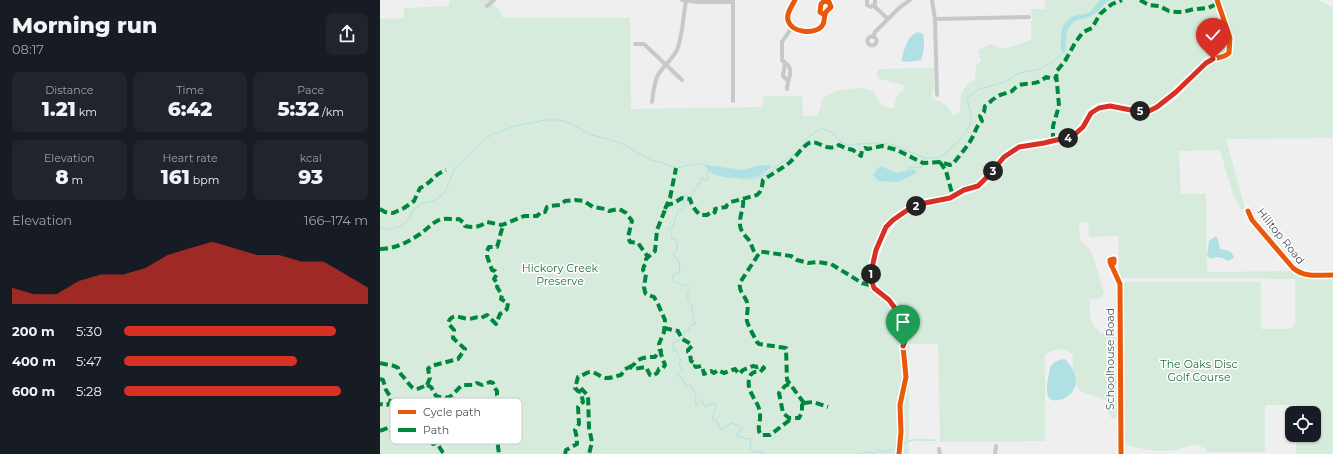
<!DOCTYPE html>
<meta charset="utf-8">
<style>
:root{--surface:#171b24;--page:#20242c;--text:#f1f3f6;--muted:#9ea1a6;--accent:#d93025}
body{margin:0;font-family:Montserrat,sans-serif;background:var(--page);color:var(--text);height:100vh;display:flex;flex-direction:column;font-size:15px;white-space:nowrap}
*{box-sizing:border-box;margin:0}
p{font-size:13px;color:var(--muted)}
.icon{flex:none;width:22px;height:22px;fill:none;stroke:currentColor;stroke-width:2;stroke-linecap:round;stroke-linejoin:round}
.map{position:relative;flex:1;overflow:hidden}
.sheet{display:flex;flex-direction:column;background:var(--surface);width:380px}
.sheet>*{flex:none}
.buttons{position:absolute;left:905px;top:406px;display:grid;gap:8px}
.buttons a{display:grid;place-items:center;width:36px;height:36px;border-radius:8px;background:var(--surface);box-shadow:0 1px 3px #0004;font-size:20px}
.pin{position:absolute;display:grid;place-items:center;width:34px;height:34px;color:#fff;margin:-41px -17px;border-radius:50% 50% 50% 0;rotate:-45deg;box-shadow:0 0 4px #0007}
.pin .icon{rotate:45deg}
.km{position:absolute;width:20px;height:20px;margin:-10px;border-radius:50%;background:#222;color:#fff;font-size:11px;line-height:20px;text-align:center}
.round{display:grid;place-items:center;flex:none;width:42px;height:42px;border-radius:8px;background:var(--page)}
.headline{display:flex;align-items:center;justify-content:space-between;height:68px;padding:0 12px}
h1{font-size:22px;font-weight:800;line-height:30px}
.figures{display:grid;grid-template-columns:repeat(3,1fr);gap:6px;height:68px;padding:4px 12px}
.figures div{display:grid;align-content:center;border-radius:8px;background:var(--page);text-align:center}
.figures b{font-size:20px;font-weight:800}
.figures small{font-size:11px;font-weight:400}
.figures p{font-size:11px}
.chart{height:112px;padding:8px 12px}
.chart p{display:flex;justify-content:space-between}
.chart svg{width:100%;height:72px;margin-top:4px;fill:var(--accent);opacity:.7}
ul{padding:0 12px;list-style:none;font-size:13px}
li{display:grid;grid-template-columns:64px 48px 1fr;align-items:center;height:30px}
li i{height:10px;border-radius:5px;background:var(--accent)}
main{display:flex;flex:1;min-height:0}
.map>svg:first-child{display:block}
.green{fill:#d6ebdb}
.water{fill:#afe1e4}
.lines{fill:none;stroke-linecap:round;stroke-linejoin:round}
.stream{stroke:#afe1e4;stroke-width:1}
.minor{stroke:#c6c9ca;stroke-width:4}
.quiet{stroke:#00873e;stroke-width:4;stroke-dasharray:8 4;stroke-linecap:butt}
.cycleway-casing{stroke:#fff;stroke-width:8}
.cycleway{stroke:#e8590c;stroke-width:5}
.route-casing{stroke:#fff;stroke-width:8}
.route{stroke:#d93025;stroke-width:5}
.labels{text-anchor:middle;dominant-baseline:central;stroke-width:3;stroke-linejoin:round;paint-order:stroke}
.street-label{font-size:11px;fill:#485358;stroke:#fff}
.park-label{font-size:11px;fill:#22703e;stroke:#fff}
.key{fill:#fff;stroke:#c8cbcd;stroke-width:1}
.key-label{font-size:11px;fill:#485358}
</style>
<main>
<section class="sheet">
<div class="headline"><div><h1>Morning run</h1><p>08:17</p></div><a class="round"><svg class="icon" aria-label="share" viewBox="0 0 24 24"><path d="M12 15V3M7 8l5-5 5 5M5 13v7h14v-7"/></svg></a></div>
<div class="figures">
<div><p>Distance</p><b>1.21<small> km</small></b></div>
<div><p>Time</p><b>6:42</b></div>
<div><p>Pace</p><b>5:32<small> /km</small></b></div>
</div>
<div class="figures">
<div><p>Elevation</p><b>8<small> m</small></b></div>
<div><p>Heart rate</p><b>161<small> bpm</small></b></div>
<div><p>kcal</p><b>93</b></div>
</div>
<div class="chart"><p><span>Elevation</span>166–174 m</p>
<svg viewBox="0 0 160 44" preserveAspectRatio="none"><path d="M0 44V34L10 38L20 38L30 30L40 26L50 26L60 22L70 14L80 10L90 6L100 10L110 14L120 14L130 18L140 18L150 26L160 34V44z"/></svg>
</div>
<ul>
<li><b>200 m</b>5:30<i style="width:87%"></i></li>
<li><b>400 m</b>5:47<i style="width:71%"></i></li>
<li><b>600 m</b>5:28<i style="width:89%"></i></li>
</ul>
</section>
<div class="map">
<svg width="953" height="454" viewBox="0 0 953 454">
<rect width="100%" height="100%" fill="#efefef"/>
<!-- green -->
<path class="green" d="M70 0H111C115 9 120 8 123 18H250L251 109 383 107V96H422L423 116H438L443 98 455 91 483 88 493 91 501 105 514 109C515 99 515 95 524 91L523 85 499 79 496 73 499 69 554 68V90L552 92V97L555 100C563 100 569 109 574 115L580 111C581 94 580 89 595 79L596 66 601 61 598 50 611 44 624 49 651 40V22L653 18 651 9H665V0H939L953 8V138L846 139 865 208 861 210 853 195 841 154H840H841L840 150 799 151 801 194H826L827 272 913 271 919 277H953V454H916V435H934V413H916V405H885V452H827L826 449 815 444C786 454 774 453 744 444V282H881V329H910L915 324V279L739 278 738 236 709 237 708 222H702L699 225 700 240 711 251 716 266 724 293 719 299H710C709 315 708 321 721 333L739 332V417L732 419 726 409V400L702 392 696 386C698 379 695 376 693 370 692 364 694 359 692 353 682 348 673 348 665 355V441L560 442 558 344H529V454H0V19L24 18V8L69 6Z"/>
<!-- water -->
<g class="water">
<path d="M720 0H730C723 4 719 12 711 16 707 19 701 18 697 20 683 27 687 42 685 54L681 50C681 34 679 21 697 15 702 14 706 14 710 12Z"/>
<path d="M537 32 543 34C545 42 544 52 541 60L526 62 521 61C525 49 525 39 537 32Z"/>
<path d="M326 165 363 170 377 166 390 165 391 167C388 170 385 173 381 175 367 180 333 181 325 166Z"/>
<polygon points="500,166 517,173 535,169 536,173 518,182 499,181 493,175"/>
<path d="M836 236 838 240 840 249C846 250 853 251 854 258L848 261C842 257 838 256 830 259L827 255 829 241Z"/>
<path d="M685 359C715 391 675 407 669 398 665 391 668 380 669 373 670 363 676 360 685 359Z"/>
</g>
<g class="lines">
<!-- stream -->
<g class="stream">
<polyline points="527,170 528,168 542,167 545,158"/>
<path d="M329 171 326 175 328 179 324 180 322 177 320 182 312 193V196L309 197 304 195V208L298 211 293 227 288 229 292 233 291 237 293 239H295C299 249 298 248 293 255L297 258 299 262 300 271 299 274 295 273 293 276V281L302 285 305 284 310 289 307 296 308 298V301L312 305 311 310 313 311V322L316 323 315 325H310L309 330 304 332V336L301 339 293 343V351L297 350 298 355 301 359 299 365 302 369 304 370 298 373V376L302 377 303 381 307 386 311 385C312 387 315 394 316 396 316 400 315 402 316 406L321 401 324 403V406L325 407 334 403 336 406 332 419 337 421 341 429 345 428 351 423 360 426 361 430 356 435 363 438 371 439 370 446 373 452H383V454"/>
<path d="M361 179H372L385 175 418 151 430 136 442 128 453 133 459 141 467 145 492 143 511 144 545 158H559C569 151 590 133 591 120 592 113 588 105 587 98L599 89 625 82 639 73 659 69 673 62 683 52"/>
<polyline points="0,228 6,230 22,226 30,218 33,210 42,203 50,202 59,198 66,190 75,168 104,140 113,134 135,126 165,120 179,120 189,123 212,135 241,143 271,160 286,164 296,168 320,163 326,166"/>
<path d="M516 449C520 447 523 444 527 442 534 438 546 441 555 440"/>
<polyline points="482,454 489,452 495,453 498,449 500,452 511,450"/>
</g>
<!-- minor -->
<g class="minor">
<polyline points="302,0 317,2 353,2"/>
<polyline points="353,0 353,101"/>
<path d="M415 0C412 6 406 14 408 20 411 33 435 35 442 26 445 22 444 18 445 14 446 11 449 9 451 7L449 2 444 1 441 4 440 12 445 15"/>
<polyline points="487,0 487,5 491,7 495,4 495,0"/>
<polyline points="552,0 555,19 557,95"/>
<polyline points="107,6 114,0"/>
<polyline points="494,6 508,19"/>
<polyline points="555,19 649,17"/>
<circle cx="492" cy="41" r="4.5"/>
<polyline points="493,37 495,32 519,8 530,0"/>
<polyline points="255,44 264,44 302,80"/>
<polyline points="405,63 403,76 407,80"/>
<path d="M407 89C407 82 413 72 409 67 408 64 404 62 402 60V42L412 27"/>
<path d="M272 102C273 93 274 83 278 75 283 66 292 60 297 50 303 34 303 17 306 1"/>
<path d="M868 211 872 220 913 268C925 278 938 275 953 275"/>
<polyline points="731,265 734,263 734,259 730,260 730,262 740,284 741,454"/>
<polyline points="559,449 560,454"/>
<polyline points="615,454 616,446"/>
</g>
<!-- quiet -->
<g class="quiet">
<polyline points="760,0 769,5 779,6 789,11 796,12 803,12 814,9 817,9 828,8 839,3"/>
<polyline points="673,141 673,126 679,106 676,72 685,61 695,43 703,32 712,28 720,14 732,4 742,0"/>
<polyline points="560,162 566,171 573,197"/>
<path d="M363 200C364 208 360 214 360 222 359 229 364 235 368 239 373 245 371 250 378 256"/>
<path d="M0 209 5 212 13 213 24 208 34 201 40 188C53 182 54 174 66 170"/>
<polyline points="285,209 290,198 296,168"/>
<path d="M0 249C15 249 28 242 40 234 46 230 51 224 57 221 64 217 71 220 79 219L84 223 85 226C94 228 100 227 107 222L122 225 144 216H157L161 212H165L167 207 170 206 180 205 185 201 195 200 204 201 213 207 225 209 229 211 238 209 241 210 246 213 252 221 248 237 250 242 258 243 268 257"/>
<path d="M284 328 298 331 302 339 311 344 312 346 308 350V352L310 354 311 361 316 364 315 366 316 367 322 366 324 374 331 371 334 373 338 370 344 373 355 369 359 374 363 370 373 366 377 367 382 366 384 368 380 372C375 371 372 372 370 376 364 392 380 401 380 414 381 422 376 429 381 435H390L411 419"/>
<path d="M0 363C6 365 12 364 18 368 19 373 22 375 25 379 35 391 33 391 47 385"/>
<path d="M249 367C254 366 254 364 257 361 262 357 269 357 275 357L279 351H281L280 349"/>
<polyline points="0,379 3,380 6,390 11,398 10,403 7,405 0,404"/>
<polyline points="409,384 405,386 399,393 403,413 409,418 419,418 422,412 422,405 424,403"/>
<path d="M47 385 50 378 48 369 51 366 78 359 85 349 73 338 74 330 68 323C72 312 80 318 88 319 93 319 96 316 101 318L107 315 116 324 120 314 127 309 128 303 121 299 122 295 117 287 118 284 114 279 117 274 115 271 112 270 107 256V251L109 247H117C120 239 120 230 125 224"/>
<path d="M47 385 51 387 56 396C72 401 72 394 82 385H94L97 383 102 385 110 382 113 383 114 387 117 391V395L119 398 121 426 118 431 120 435 117 439 119 454"/>
<polyline points="201,388 208,396 209,428 212,442 209,454"/>
<path d="M424 403 407 380 406 348 379 344 377 342C374 336 369 328 367 321 366 315 369 309 367 302 364 294 357 290 361 281L380 252H384L411 256 417 260 428 263 437 262 451 264 482 283 493 286"/>
<polyline points="424,403 433,402 448,407"/>
<path d="M0 431 8 428 17 437 22 434H26L31 438C40 433 34 426 46 428L53 435 52 443 53 444 56 443C60 446 61 452 65 454"/>
<path d="M185 454 186 450 197 444V438L195 430 199 424 198 407 203 402 201 392 198 391 195 388 198 377C202 376 207 372 210 372 216 372 220 377 226 378 232 378 236 376 241 375L245 369 250 367 254 369 266 367 270 375 273 376 277 373 279 369 283 368 285 365 281 354 279 344 284 332 285 320 278 304 274 297 266 294 265 292 264 287 266 274 263 270 264 266 266 264V259L275 251 277 230 287 205 294 203 302 198 310 199C312 206 315 210 320 215H327L330 213 333 214 335 212V209L346 207 347 205 351 202 377 195C382 191 382 186 383 180 392 174 401 169 409 163 415 158 423 146 429 143 439 139 445 153 459 145L465 148 473 150 481 156 482 150 485 148 488 149 502 146 517 150 543 163 560 162 570 165 573 164C579 156 588 146 592 138 596 131 596 126 602 121L600 116 604 112 605 106C609 104 611 100 615 98 619 94 629 93 632 91 634 89 636 87 639 85 650 82 656 86 666 77L673 79 676 78"/>
</g>
<!-- cycleway casing -->
<g class="cycleway-casing">
<g id="cycleway">
<path d="M415 0C412 6 406 14 408 20 411 33 435 35 442 26 445 22 444 18 445 14 446 11 449 9 451 7L449 2 444 1 441 4 440 12 445 15"/>
<path d="M868 211 872 220 913 268C925 278 938 275 953 275"/>
<polyline points="731,265 734,263 734,259 730,260 730,262 740,284 741,454"/>
<path d="M519 454 521 432 520 405 526 377 523 346 529 330 528 326C522 317 516 307 508 299 502 294 493 290 492 282 490 271 494 257 498 247 507 222 521 209 547 202 554 201 563 200 570 198 575 196 579 192 584 191 589 189 594 188 598 186 615 176 620 154 640 147 656 141 677 144 693 136 706 129 706 112 719 107 734 102 751 113 766 111 787 108 811 75 827 62 833 57 843 59 849 53L850 38 837 0"/>
</g>
</g>
<!-- cycleway -->
<use href="#cycleway" class="cycleway"/>
</g>
<g class="lines">
<!-- route casing -->
<g class="route-casing">
<polyline id="route" points="523,346 529,330 528,326 509,300 494,288 492,282 492,268 496,250 506,227 513,220 526,211 540,204 570,198 584,190 598,186 608,176 624,157 639,147 664,143 693,136 703,127 711,113 719,108 730,106 761,112 769,111 777,107 796,92 826,63 833,59"/>
</g>
<!-- route -->
<use href="#route" class="route"/>
</g>
<g class="labels">
<!-- street labels -->
<g class="street-label">
<text transform="translate(901 236) rotate(51)">Hilltop Road</text>
<text transform="translate(730 359) rotate(-90)">Schoolhouse Road</text>
</g>
<!-- park labels -->
<g class="park-label">
<text x="180" y="268">Hickory Creek<tspan x="180" dy="13">Preserve</tspan></text>
<text x="819" y="364">The Oaks Disc<tspan x="819" dy="13">Golf Course</tspan></text>
</g>
</g>
<!-- legend -->
<rect x="10" y="398" width="132" height="46" rx="6" class="key"/>
<rect x="18" y="410" width="18" height="4" fill="#e8590c"/>
<rect x="18" y="428" width="18" height="4" fill="#00873e"/>
<g class="key-label">
<text x="43" y="416">Cycle path</text>
<text x="43" y="434">Path</text>
</g>
</svg>
<div class="buttons">
<a><svg class="icon" aria-label="locate" viewBox="0 0 24 24"><circle cx="12" cy="12" r="6"/><path d="M12 2v4M12 18v4M2 12h4M18 12h4"/></svg></a>
</div>
<div class="pin" style="left:523px;top:346px;background:#1e9e55"><svg class="icon" aria-label="arrive" viewBox="0 0 24 24"><path d="M6 21V4h12l-3 4 3 4H6"/></svg></div>
<div class="pin" style="left:833px;top:59px;background:#d93025"><svg class="icon" aria-label="check" viewBox="0 0 24 24"><path d="M5 12l5 5 9-10"/></svg></div>
<b class="km" style="left:491px;top:274px">1</b>
<b class="km" style="left:536px;top:206px">2</b>
<b class="km" style="left:613px;top:171px">3</b>
<b class="km" style="left:688px;top:138px">4</b>
<b class="km" style="left:760px;top:111px">5</b>
</div>
</main>
